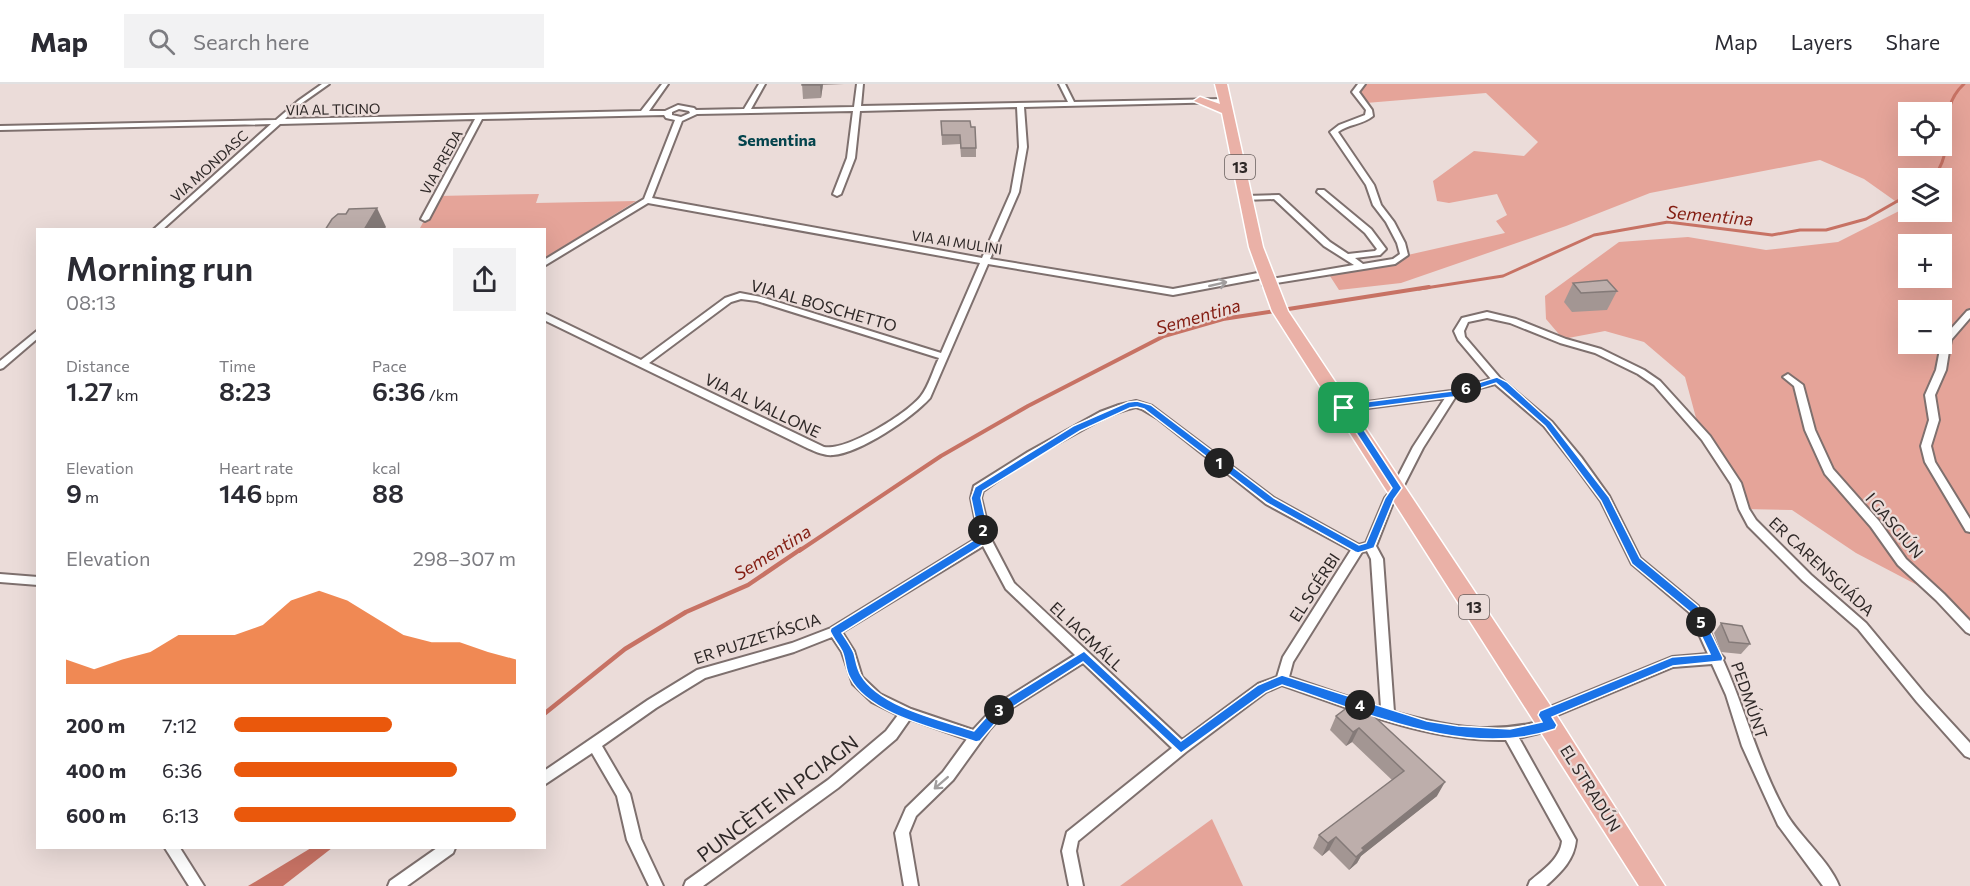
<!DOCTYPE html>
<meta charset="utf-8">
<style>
:root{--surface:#fff;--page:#f2f2f3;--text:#2b2b33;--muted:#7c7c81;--line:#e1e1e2;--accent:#ea580c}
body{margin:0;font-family:Commissioner,sans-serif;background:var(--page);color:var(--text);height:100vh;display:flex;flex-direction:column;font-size:22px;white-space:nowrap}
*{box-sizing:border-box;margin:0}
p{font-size:20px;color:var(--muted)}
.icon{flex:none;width:33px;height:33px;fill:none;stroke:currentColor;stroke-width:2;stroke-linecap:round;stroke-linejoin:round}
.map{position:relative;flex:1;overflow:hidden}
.panel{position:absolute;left:36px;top:144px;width:510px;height:621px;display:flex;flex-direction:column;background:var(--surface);border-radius:0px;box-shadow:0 6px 24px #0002}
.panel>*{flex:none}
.buttons{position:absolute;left:1898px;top:18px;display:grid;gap:12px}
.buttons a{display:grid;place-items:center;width:54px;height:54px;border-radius:0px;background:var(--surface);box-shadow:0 6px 24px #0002;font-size:30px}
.pin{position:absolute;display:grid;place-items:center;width:51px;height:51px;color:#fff;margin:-26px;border-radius:12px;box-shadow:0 3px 9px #0006}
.km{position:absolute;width:30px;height:30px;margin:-15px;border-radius:50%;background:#222;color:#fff;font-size:16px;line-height:30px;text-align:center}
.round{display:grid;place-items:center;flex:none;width:63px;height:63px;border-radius:0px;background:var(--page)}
.head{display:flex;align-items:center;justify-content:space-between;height:102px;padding:0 30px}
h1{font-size:33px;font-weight:600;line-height:45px}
.stats{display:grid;grid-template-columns:repeat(3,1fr);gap:9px;height:102px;padding:6px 30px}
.stats div{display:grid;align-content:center}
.stats b{font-size:26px;font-weight:600}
.stats small{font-size:16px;font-weight:400}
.stats p{font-size:16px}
.chart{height:168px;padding:12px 30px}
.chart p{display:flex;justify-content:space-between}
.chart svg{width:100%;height:108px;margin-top:6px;fill:var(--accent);opacity:.7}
ul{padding:0 30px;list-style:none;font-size:20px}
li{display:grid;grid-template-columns:96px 72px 1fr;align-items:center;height:45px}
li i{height:15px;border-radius:8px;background:var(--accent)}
header{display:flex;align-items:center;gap:36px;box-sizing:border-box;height:84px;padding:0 30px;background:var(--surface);border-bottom:2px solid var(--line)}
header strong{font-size:28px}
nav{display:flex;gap:33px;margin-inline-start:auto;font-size:21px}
.search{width:420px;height:54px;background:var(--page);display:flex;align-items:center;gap:15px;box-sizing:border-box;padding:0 21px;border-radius:0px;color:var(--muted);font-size:22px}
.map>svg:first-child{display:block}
.green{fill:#e5a499;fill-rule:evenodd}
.water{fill:#c77264}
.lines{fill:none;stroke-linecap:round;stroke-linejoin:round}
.stream-far2{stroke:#c77264;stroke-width:3}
.stream-far1{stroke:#c77264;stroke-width:4}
.stream{stroke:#c77264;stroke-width:4.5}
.minor-casing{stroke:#7e706e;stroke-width:4}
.primary-casing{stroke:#fff;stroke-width:3}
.minor{fill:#fff;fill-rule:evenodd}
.primary{fill:#eab1a7;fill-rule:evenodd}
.wall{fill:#a39693}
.shaded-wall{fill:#847a78}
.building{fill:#bdaeab;stroke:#847a78;stroke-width:1.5}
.oneway{stroke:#a19e9e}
.route{fill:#1a73e8;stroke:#fff;stroke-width:1.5;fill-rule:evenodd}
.labels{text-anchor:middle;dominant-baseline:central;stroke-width:4.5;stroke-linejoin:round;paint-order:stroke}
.far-street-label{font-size:14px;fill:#2e2827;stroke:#ebdcd9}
.shield{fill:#ebdcd9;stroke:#675e5c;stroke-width:1.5}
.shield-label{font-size:15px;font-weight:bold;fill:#2e2827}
.far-quarter-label{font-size:16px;font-weight:bold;fill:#04444d;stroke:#ebdcd9}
.street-label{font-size:16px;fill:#2e2827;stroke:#ebdcd9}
.water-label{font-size:18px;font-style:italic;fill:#831c11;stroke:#ebdcd9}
.near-street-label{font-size:20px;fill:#2e2827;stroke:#ebdcd9}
</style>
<header>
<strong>Map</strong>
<div class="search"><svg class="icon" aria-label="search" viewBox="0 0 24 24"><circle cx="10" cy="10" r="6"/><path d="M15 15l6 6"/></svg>Search here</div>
<nav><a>Map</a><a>Layers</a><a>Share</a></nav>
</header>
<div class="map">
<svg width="1970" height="802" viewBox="0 0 1970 802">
<rect width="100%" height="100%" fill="#ebdcd9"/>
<!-- green -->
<g class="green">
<path d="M1365 0H1970V545L1940 513 1856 469 1792 426 1744 425 1742 417 1699 345 1685 293 1644 258 1605 247 1563 255 1546 235 1545 212 1619 158 1688 153 1766 166 1838 158 1905 124 1864 95 1820 76 1650 109 1566 142 1401 199 1339 206 1328 189 1505 149 1496 137 1507 131 1497 110 1449 119 1437 117 1433 97 1474 67 1524 72 1538 58 1486 9 1366 19 1359 6ZM1908 28H1941V62H1908ZM1908 94H1941V128H1908ZM1908 160H1941V194H1908ZM1908 226H1941V260H1908Z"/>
<polygon points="539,110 536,119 636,117 545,174 544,146 419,146 437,112"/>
<polygon points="1212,735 1243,802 1120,802"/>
</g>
<!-- water -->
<polygon class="water" points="311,764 332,764 283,802 248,802"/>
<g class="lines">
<!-- stream-far2 -->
<g class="stream-far2">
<path d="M1932 94C1959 67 1933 28 1964 0"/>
<polyline points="1419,205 1503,192 1594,151 1668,138 1772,151 1800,146 1826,146 1866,135 1908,111"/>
</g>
<!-- stream-far1 -->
<g class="stream-far1">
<polyline points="1282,226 1429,203"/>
<polyline points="799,467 941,372 1028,322 1164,252 1223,235 1275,227"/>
</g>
<!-- stream -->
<polyline class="stream" points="544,630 625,565 686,528 748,501 801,465"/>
<!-- minor casing -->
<g class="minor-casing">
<g id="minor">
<path d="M322 0H329L302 19 285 35 641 27 662 0H668L649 27H665L678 21 694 24 696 26 744 25 759 0H765L751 25 854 23 857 0H863L861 22 1068 18 1059 0H1065L1074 18 1224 15 1227 17 1226 18 1024 23 1027 63 1019 108 990 175 1173 205 1263 188 1267 191 1263 194 1173 211 988 180 930 314C912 334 860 369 833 371 824 372 814 367 805 363L544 236V229L641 276 725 214 740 209 761 213 941 269 980 179 648 119 544 182V176L644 115 675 36 666 34 664 31 482 35 429 135 425 137 421 135 475 35 280 40 162 146H153L271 40 0 46V42L276 36 298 17ZM1017 23 1019 63 1011 108 982 174 652 114 682 37 697 30 853 27 847 74 833 110 837 112 841 110 855 74 860 27ZM679 25 689 27 690 29 681 33 672 31V28ZM741 215 757 217 939 274C933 286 929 302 921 312 907 330 847 367 824 363L649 279 731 218Z"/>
<path d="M1358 0H1365L1359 8 1372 26 1373 32C1362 41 1348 40 1338 48L1374 101 1381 121 1394 138 1405 159 1408 171 1395 180 1263 201V197L1266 196 1354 181 1324 162 1274 115 1243 116V112H1246L1279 111 1330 158 1348 170 1375 167 1377 165 1365 149 1317 108 1318 106H1324L1371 145 1386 165 1380 171 1355 174 1363 180 1393 175 1400 170 1397 159 1386 138 1373 121 1366 101 1330 48 1339 41 1365 31 1366 26 1352 8Z"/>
<polygon points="1970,226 1970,234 1951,256 1950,261 1946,286 1935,311 1939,336 1931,362 1935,378 1970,435 1970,448 1966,447 1925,378 1921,362 1929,336 1925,311 1936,286 1942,255 1967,227"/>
<path d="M1487 228 1516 235 1566 255 1601 265 1644 286 1660 297 1710 352 1741 399 1749 425 1756 436 1811 491 1866 539 1925 610 1970 659V674L1965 672 1917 618 1858 545 1803 497 1748 442 1739 425 1731 400 1702 356 1654 301 1638 290 1595 269 1560 259 1510 239 1487 234 1468 238 1464 247 1465 253 1500 294 1552 338 1581 373 1609 412 1640 474 1698 522 1720 570 1724 574 1723 576C1746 627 1759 682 1787 731 1801 754 1829 777 1839 802H1823L1778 741 1742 662 1726 611 1712 580 1673 583 1548 635 1544 636 1540 635 1538 631 1540 627 1672 573 1708 570 1689 528 1632 480 1601 417 1573 379 1544 342 1495 300 1461 309 1456 312 1423 364 1399 411 1394 416 1376 462 1383 475 1394 628C1451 644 1493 651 1551 635L1556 637 1557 641 1556 645 1519 654 1576 756C1574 777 1560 789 1546 802H1528L1530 797C1543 786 1560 775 1562 757L1506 656C1428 658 1355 626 1282 601L1266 608 1186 668 1078 757 1076 767 1083 802H1069L1062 767 1067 748 1172 664 1083 579 1005 628 989 646 953 696 916 732 909 749 918 802H904L895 749 906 724 943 688 967 655 910 635 896 655 838 704 703 802H684L686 797 828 696 886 647 898 631 872 618 853 600 842 568 832 553 794 568 705 594 656 624 602 662 630 710 641 755 663 802H649L627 756 617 712 592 669 544 701V687L648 616 697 586 792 559 831 544 979 453 971 414 974 402 1028 368 1100 328 1119 321 1136 317 1152 322 1274 414 1359 461 1366 459 1385 414 1390 408 1413 363 1445 314 1344 327 1339 324 1344 321 1451 307 1491 295 1458 256 1454 247 1462 234ZM1136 323 1142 325 1157 334 1266 420 1351 466 1283 573 1277 593 1258 600 1182 656 1014 499 991 455 981 414 983 407C1011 387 1041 368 1071 352 1092 340 1113 328 1136 323ZM983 462 1006 505 1075 571 997 620 973 646 911 625 880 610 862 593 854 567 842 548ZM1367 467 1371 475 1381 624 1289 593 1293 578 1362 468Z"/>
<polygon points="38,246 38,254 3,284 0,285 0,277"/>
<polygon points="1788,290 1803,301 1815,346 1833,385 1879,437 1906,475 1944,510 1970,537 1970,550 1966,548 1936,516 1898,481 1871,443 1825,390 1805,346 1794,302 1783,293"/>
<polygon points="0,490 38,493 38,501 0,498"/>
<polygon points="165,764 180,764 204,802 189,802"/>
<polygon points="437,764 455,764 453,769 407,802 388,802 390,797"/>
</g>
</g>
<!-- primary casing -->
<g class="primary-casing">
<polygon id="primary" points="1215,0 1227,0 1263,163 1288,227 1552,624 1665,802 1639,802 1272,227 1249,163 1222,29 1194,17 1200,13 1220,20"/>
</g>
<!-- minor -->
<use href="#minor" class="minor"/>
<!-- primary -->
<use href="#primary" class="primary"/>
</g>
<!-- wall -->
<g class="wall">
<polygon points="802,0 844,0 823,1 821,14 803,15"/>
<polygon points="941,37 971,43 976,64 976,73 961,73 960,60 942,61"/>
<polygon points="1573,199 1617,207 1607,226 1572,228 1564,218"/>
<polygon points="1721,539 1750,560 1741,570 1721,568 1714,549"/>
<polygon points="1370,621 1368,627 1437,712 1361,772 1357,779 1349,786 1329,766 1322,772 1313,764 1319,751 1392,696 1352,658 1346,662 1330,646 1336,632"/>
</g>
<!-- shaded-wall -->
<g class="shaded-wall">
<polygon points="820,0 823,0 821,14 820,1"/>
<polygon points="377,124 386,143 384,146 364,146"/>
<polygon points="1359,644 1352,658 1346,662 1353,648"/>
<polygon points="1445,698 1437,712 1361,772 1357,779 1349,786 1362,764"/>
<polygon points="1336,753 1329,766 1322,772 1328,759"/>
</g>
<!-- building -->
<g class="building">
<rect x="802" y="0" width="18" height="1"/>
<polygon points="941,37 970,37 971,43 975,43 976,64 961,64 960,51 942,51"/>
<polygon points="377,124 364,146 325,146 332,135 338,130 346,130 349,125"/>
<polygon points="1607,196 1617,207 1581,209 1573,199"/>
<polygon points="1721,539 1742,542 1750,560 1729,558"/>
<polygon points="1360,614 1370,621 1365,624 1445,698 1362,764 1364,766 1356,773 1336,753 1328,759 1319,751 1404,687 1359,644 1353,648 1336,632"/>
</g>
<!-- one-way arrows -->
<defs><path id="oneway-shaft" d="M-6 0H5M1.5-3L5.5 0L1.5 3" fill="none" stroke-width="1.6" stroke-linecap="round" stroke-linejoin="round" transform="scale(1.5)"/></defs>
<g class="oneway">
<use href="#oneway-shaft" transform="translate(1218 200) rotate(-13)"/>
<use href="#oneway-shaft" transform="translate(941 699) rotate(139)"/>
</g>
<!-- route -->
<path class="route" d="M1497 293 1507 298 1551 338 1609 413 1640 474 1698 522 1723 574 1722 577 1673 582 1552 633 1557 641 1555 645C1468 676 1365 628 1282 601L1266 608 1181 669 1083 578 1005 628 980 657 976 658C939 645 869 631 850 594 845 586 846 576 842 567 838 560 833 554 830 547L831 544 979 453 971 414 975 403 1073 342 1128 318 1137 317 1151 321 1274 414 1359 461 1366 459 1385 414 1392 404 1340 324 1341 321 1452 307ZM1496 299 1545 342 1601 417 1632 480 1690 528 1710 570 1672 573 1540 627 1538 631 1542 638 1510 645 1458 642 1427 637 1282 591 1258 601 1181 657 1084 567 997 621 974 647C941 636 880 623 861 591 857 585 856 576 854 569 851 562 846 555 842 549L989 457 990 454 981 414 983 407 1080 347 1130 324 1137 323 1144 325 1267 419 1355 468 1358 469 1374 464 1394 415 1402 404 1351 326 1453 313Z"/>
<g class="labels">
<!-- far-street labels -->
<g class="far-street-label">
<text transform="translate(333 25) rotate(-1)">VIA AL TICINO</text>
<text transform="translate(441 78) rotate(-61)">VIA PREDA</text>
<text transform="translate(209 82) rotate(-42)">VIA MONDASC</text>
<text transform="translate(957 158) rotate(9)">VIA AI MULINI</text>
</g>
<!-- shield labels -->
<g class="shield">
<rect x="1225" y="71" width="30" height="24" rx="4.5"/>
<rect x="1459" y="511" width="30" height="24" rx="4.5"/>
</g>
<g class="shield-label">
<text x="1240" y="83">13</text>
<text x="1474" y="523">13</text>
</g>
<!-- far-quarter labels -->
<g class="far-quarter-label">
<text x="777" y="55">Sementina</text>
</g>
<!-- street labels -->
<g class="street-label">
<text transform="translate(824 221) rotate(16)">VIA AL BOSCHETTO</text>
<text transform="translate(763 321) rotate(26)">VIA AL VALLONE</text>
<text transform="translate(1895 441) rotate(50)">I GASGIÚN</text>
<text transform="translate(1822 482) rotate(43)">ER CARENSGIÁDA</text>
<text transform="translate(1314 503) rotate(-57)">EL SGÉRBI</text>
<text transform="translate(1087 552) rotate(43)">EL IAGMÁLL</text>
<text transform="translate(757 554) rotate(-18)">ER PUZZETÁSCIA</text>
<text transform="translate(1750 616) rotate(71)">PEDMÚNT</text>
<text transform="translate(1591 704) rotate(58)">EL STRADÚN</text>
</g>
<!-- water labels -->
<g class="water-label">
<text transform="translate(1710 131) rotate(5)">Sementina</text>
<text transform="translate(1198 232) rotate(-16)">Sementina</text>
<text transform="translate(772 468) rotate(-32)">Sementina</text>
</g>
<!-- near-street labels -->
<g class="near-street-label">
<text transform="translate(777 714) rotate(-37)">PUNCÈTE IN PCIAGN</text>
</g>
</g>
</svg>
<div class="buttons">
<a><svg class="icon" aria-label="locate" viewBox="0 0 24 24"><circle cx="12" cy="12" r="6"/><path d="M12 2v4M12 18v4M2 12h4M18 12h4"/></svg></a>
<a><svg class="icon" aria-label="layers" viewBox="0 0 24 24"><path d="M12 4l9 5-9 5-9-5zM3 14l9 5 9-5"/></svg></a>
<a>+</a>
<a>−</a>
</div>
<div class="pin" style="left:1344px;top:324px;background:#1e9e55"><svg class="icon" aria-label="arrive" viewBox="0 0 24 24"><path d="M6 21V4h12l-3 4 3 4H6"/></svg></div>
<b class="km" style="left:1219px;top:379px">1</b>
<b class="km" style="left:983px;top:446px">2</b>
<b class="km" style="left:999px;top:626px">3</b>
<b class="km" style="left:1360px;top:621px">4</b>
<b class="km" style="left:1701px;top:538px">5</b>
<b class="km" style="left:1466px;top:304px">6</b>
<section class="panel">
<div class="head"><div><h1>Morning run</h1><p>08:13</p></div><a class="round"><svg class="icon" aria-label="share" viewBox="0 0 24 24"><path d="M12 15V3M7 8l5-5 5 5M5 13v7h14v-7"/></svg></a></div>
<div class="stats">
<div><p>Distance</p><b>1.27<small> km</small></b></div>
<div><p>Time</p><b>8:23</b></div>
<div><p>Pace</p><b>6:36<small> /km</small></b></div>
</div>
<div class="stats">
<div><p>Elevation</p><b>9<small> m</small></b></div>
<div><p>Heart rate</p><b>146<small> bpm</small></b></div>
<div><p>kcal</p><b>88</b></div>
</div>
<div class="chart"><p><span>Elevation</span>298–307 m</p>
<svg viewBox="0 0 160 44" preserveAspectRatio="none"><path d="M0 44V34L10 38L20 34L30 31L40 24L50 24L60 24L70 20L80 10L90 6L100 10L110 17L120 24L130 27L140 27L150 31L160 34V44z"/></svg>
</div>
<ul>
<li><b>200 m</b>7:12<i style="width:56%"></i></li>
<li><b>400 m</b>6:36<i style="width:79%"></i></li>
<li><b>600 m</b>6:13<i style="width:100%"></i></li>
</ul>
</section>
</div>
